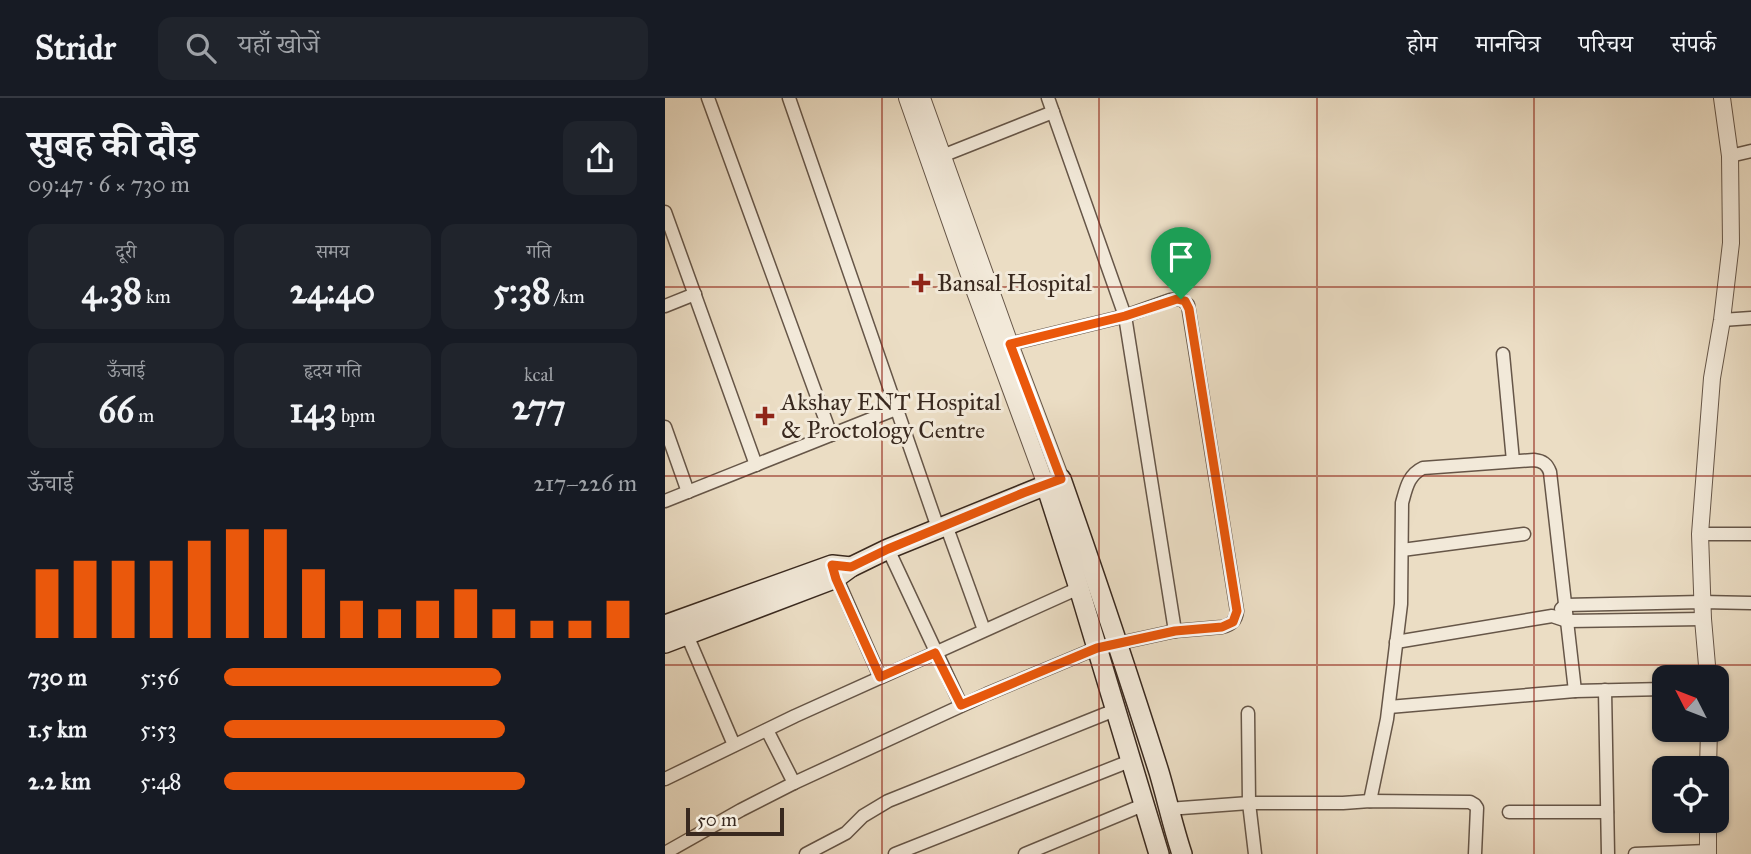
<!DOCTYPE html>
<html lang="hi">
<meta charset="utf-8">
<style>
:root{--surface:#171b24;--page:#20242c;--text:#f1f3f6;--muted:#9ea1a6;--line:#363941;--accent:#ea580c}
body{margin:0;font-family:"IM FELL Great Primer","Noto Serif Devanagari",serif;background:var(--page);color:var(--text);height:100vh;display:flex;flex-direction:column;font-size:26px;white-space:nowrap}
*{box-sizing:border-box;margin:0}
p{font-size:23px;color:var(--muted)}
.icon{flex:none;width:38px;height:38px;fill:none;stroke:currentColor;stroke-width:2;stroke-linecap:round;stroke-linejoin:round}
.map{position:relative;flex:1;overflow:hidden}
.panel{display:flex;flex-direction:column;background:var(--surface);width:665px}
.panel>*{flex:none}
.needle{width:46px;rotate:312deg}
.tools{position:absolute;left:987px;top:567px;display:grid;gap:14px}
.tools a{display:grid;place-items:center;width:77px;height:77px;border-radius:14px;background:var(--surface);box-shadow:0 2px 5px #0004;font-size:35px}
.scale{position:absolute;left:21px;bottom:18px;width:98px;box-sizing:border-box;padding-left:7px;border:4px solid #39291f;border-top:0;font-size:19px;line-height:24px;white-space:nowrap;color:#39291f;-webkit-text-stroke:5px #f2e9d9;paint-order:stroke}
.pin{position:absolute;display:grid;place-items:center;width:60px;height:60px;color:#fff;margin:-72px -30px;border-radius:50% 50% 50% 0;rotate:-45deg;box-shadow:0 0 7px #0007}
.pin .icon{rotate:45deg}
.round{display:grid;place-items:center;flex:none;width:74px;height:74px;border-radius:14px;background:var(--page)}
.summary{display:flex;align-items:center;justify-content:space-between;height:119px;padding:0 28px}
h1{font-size:38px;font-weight:700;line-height:52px}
.metrics{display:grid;grid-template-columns:repeat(3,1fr);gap:10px;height:119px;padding:7px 28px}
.metrics div{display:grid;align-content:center;border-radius:14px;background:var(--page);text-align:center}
.metrics b{font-size:35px;font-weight:700}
.metrics small{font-size:19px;font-weight:400}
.metrics p{font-size:19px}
.chart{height:196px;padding:14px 28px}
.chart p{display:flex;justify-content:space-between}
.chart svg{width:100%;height:126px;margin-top:7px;stroke:var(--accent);stroke-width:6}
ul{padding:0 28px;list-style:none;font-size:23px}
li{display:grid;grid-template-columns:112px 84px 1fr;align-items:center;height:52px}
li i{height:18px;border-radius:9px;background:var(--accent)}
header{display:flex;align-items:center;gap:42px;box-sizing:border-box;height:98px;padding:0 35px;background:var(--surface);border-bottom:2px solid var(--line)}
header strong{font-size:33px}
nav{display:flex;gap:38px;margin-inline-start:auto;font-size:24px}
.search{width:490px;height:63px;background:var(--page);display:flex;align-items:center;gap:18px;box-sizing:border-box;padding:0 24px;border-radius:14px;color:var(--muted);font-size:26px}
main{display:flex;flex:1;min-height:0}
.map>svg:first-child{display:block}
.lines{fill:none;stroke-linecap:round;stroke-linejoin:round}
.minor-casing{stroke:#665648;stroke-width:15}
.tertiary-casing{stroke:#665648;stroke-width:18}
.secondary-casing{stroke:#39291f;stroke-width:22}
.minor{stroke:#f2e9d9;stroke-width:12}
.tertiary{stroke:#f2e9d9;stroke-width:16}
.secondary{stroke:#f2e9d9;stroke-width:19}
.route-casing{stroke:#fff;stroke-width:14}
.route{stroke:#ea580c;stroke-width:9}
.grid{fill:none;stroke:#8f2418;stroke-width:2;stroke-opacity:0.55}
.poi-dot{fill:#8f2418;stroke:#f2e9d9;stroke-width:2.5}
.labels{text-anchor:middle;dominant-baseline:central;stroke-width:6;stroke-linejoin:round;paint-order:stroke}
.poi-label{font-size:24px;fill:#39291f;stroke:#f2e9d9;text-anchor:start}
</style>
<header>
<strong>Stridr</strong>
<div class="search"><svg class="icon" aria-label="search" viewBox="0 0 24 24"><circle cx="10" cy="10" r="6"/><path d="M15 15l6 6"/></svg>यहाँ खोजें</div>
<nav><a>होम</a><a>मानचित्र</a><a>परिचय</a><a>संपर्क</a></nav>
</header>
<main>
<section class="panel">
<div class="summary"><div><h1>सुबह की दौड़</h1><p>09:47 · 6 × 730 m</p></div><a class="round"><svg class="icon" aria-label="share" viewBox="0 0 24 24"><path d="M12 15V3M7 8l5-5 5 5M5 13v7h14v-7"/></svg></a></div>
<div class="metrics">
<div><p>दूरी</p><b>4.38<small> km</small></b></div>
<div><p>समय</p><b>24:40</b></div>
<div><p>गति</p><b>5:38<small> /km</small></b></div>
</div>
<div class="metrics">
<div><p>ऊँचाई</p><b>66<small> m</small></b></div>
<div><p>हृदय गति</p><b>143<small> bpm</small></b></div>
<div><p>kcal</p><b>277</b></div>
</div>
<div class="chart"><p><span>ऊँचाई</span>217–226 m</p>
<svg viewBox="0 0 160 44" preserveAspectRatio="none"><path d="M5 44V20M15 44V17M25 44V17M35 44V17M45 44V10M55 44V6M65 44V6M75 44V20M85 44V31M95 44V34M105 44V31M115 44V27M125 44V34M135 44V38M145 44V38M155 44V31"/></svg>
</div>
<ul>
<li><b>730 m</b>5:56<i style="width:67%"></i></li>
<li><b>1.5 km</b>5:53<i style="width:68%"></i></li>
<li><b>2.2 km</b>5:48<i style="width:73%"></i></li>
</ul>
</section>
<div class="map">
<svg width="1086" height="756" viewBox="0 0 1086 756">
<rect width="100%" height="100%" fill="#ebddc4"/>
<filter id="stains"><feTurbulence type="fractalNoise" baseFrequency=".00286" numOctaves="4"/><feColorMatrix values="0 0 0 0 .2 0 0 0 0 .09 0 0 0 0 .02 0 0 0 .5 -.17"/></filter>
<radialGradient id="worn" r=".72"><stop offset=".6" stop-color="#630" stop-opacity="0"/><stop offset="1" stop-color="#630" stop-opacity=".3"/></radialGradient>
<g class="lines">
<!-- minor casing -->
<g class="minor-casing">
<g id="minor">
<polyline points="43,0 166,337"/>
<polyline points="124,0 273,430"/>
<polyline points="383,0 460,218 510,533"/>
<polyline points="277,58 388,14"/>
<polyline points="1065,58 1086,53"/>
<polyline points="0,114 91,367"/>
<polyline points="0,208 30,196"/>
<polyline points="1057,222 1086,220"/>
<polyline points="838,256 848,363"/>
<polyline points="0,329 23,394"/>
<polyline points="0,403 231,311"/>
<polyline points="281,427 319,532"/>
<polyline points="1035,436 1086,436"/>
<polyline points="223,451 296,607"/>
<polyline points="737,452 859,436"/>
<polyline points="169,474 215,579"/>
<polyline points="896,511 900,507 1037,504 1086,505"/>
<polyline points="22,537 69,647"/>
<polyline points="731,544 887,518 902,523 1038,521"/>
<polyline points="940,592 943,756"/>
<polyline points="724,609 910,593 999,591"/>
<polyline points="583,615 584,705 590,756"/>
<polyline points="102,632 129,685"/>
<polyline points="0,681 130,618 414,490"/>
<path d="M705 703 722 621 736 506 737 405C741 391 743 377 758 370L869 362C878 363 882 366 885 374L910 593"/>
<polyline points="503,711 584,705 678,705 705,703 805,704 810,707 812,710 810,756"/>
<polyline points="844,714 942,714"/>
<path d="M0 755 76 712 129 685 322 596 432 550 510 533 557 529C566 527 571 523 572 513L523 207 516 201 505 202 460 218 345 246"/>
<polyline points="141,756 181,735 198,718 223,703 450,612"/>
<polyline points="230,756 465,663"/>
<polyline points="360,756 478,707"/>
<polyline points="970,756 1042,753"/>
</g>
</g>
<!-- tertiary casing -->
<g class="tertiary-casing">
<g id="tertiary">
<polyline points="242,0 310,194 381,387"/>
<polyline points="257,0 345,246 396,381"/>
<polyline points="1043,579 1038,521 1035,436 1047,280 1057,222 1066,145 1065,58 1057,0"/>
<polyline points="1043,670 1044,632"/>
<polyline points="1043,756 1043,723"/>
</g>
</g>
<!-- secondary casing -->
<g class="secondary-casing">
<g id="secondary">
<polyline points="381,387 414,490 494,756"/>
<polyline points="0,527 167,467 186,469"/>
<path d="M0 545 171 480 186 469 223 451 396 381C430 478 463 576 494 674 502 701 508 729 517 756"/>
</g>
</g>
<!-- minor -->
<use href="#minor" class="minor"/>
<!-- tertiary -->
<use href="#tertiary" class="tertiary"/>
<!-- secondary -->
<use href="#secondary" class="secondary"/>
</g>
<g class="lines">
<!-- route casing -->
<g class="route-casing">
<polygon id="route" points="512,201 520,203 524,211 572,513 568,524 557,529 510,533 432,550 296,607 270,555 215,579 171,481 167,467 186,469 223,451 358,395 396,381 345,246 460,218"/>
</g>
<!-- route -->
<use href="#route" class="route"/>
</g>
<!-- grid -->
<path class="grid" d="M217 0V756M434 0V756M652 0V756M869 0V756M0 189H1086M0 378H1086M0 567H1086"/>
<!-- markers -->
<g class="poi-dot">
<path d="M252.5 174.5h7v7h7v7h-7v7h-7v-7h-7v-7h7z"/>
<path d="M96.5 307.5h7v7h7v7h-7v7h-7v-7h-7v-7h7z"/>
</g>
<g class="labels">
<!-- poi labels -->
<g class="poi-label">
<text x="272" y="185">Bansal Hospital</text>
<text x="116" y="304">Akshay ENT Hospital<tspan x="116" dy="28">&amp; Proctology Centre</tspan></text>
</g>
</g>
<rect width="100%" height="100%" filter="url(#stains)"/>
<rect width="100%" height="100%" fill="url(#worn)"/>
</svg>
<div class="tools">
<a><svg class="needle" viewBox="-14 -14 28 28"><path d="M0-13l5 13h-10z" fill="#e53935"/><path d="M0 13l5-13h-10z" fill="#9ea1a6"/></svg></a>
<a><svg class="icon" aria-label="locate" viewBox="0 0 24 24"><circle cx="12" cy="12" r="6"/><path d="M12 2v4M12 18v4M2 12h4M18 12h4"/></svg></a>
</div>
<div class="scale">50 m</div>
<div class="pin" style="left:516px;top:201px;background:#1e9e55"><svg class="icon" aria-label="arrive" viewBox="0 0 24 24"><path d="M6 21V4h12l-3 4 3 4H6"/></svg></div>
</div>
</main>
